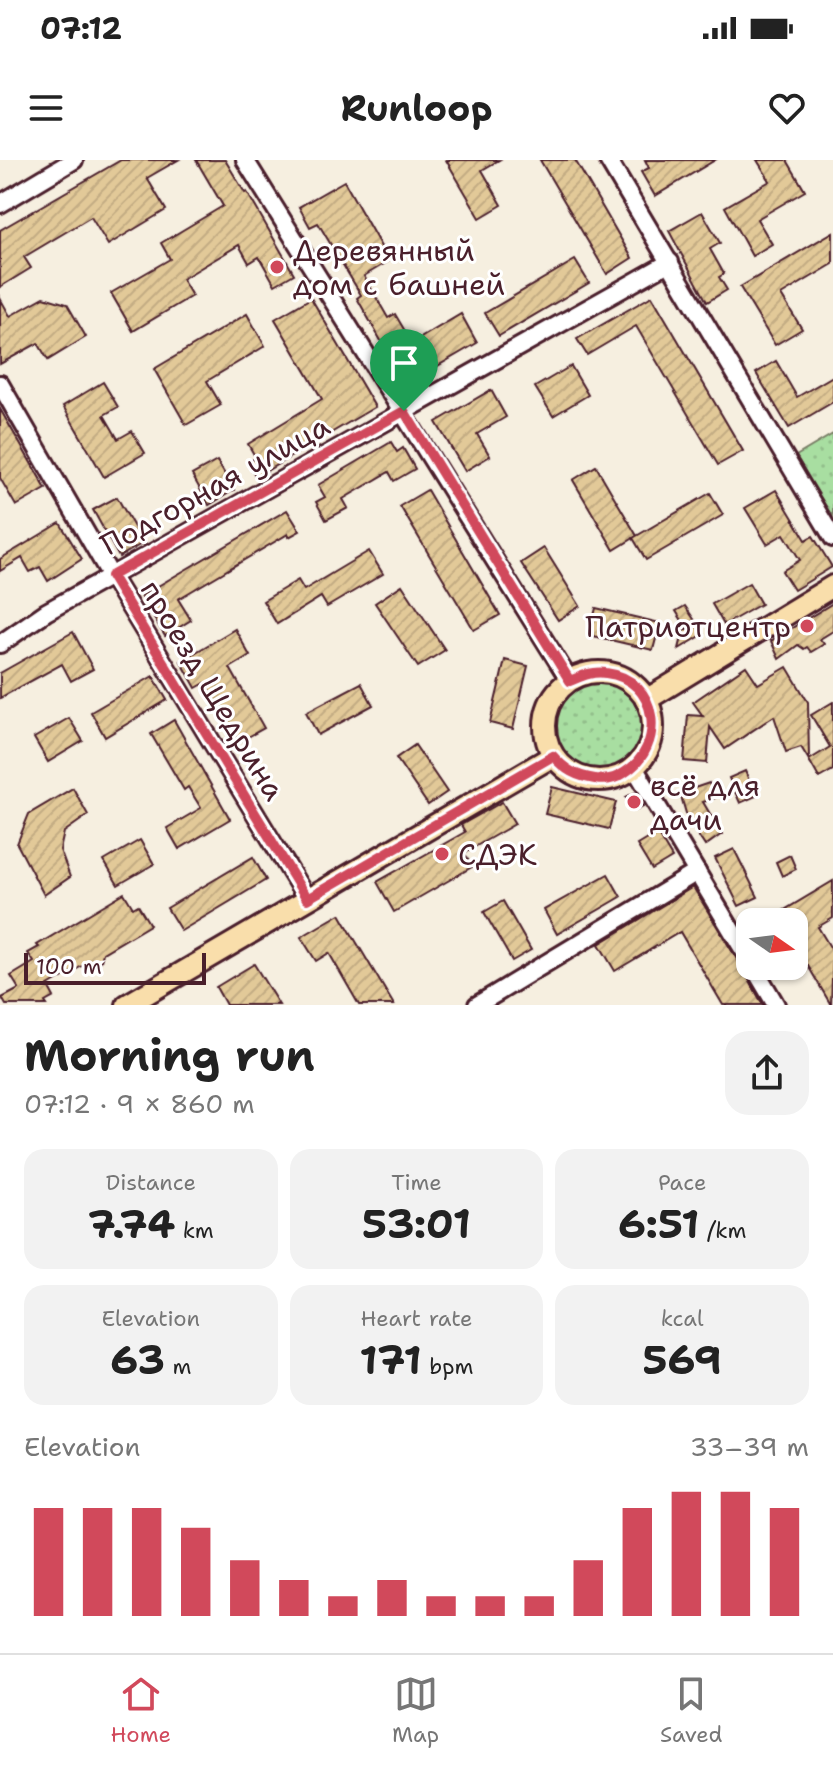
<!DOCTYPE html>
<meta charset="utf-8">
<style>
:root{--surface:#fff;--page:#f2f2f2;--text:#222;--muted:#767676;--line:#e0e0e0;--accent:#d1495b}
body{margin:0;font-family:"Shantell Sans",sans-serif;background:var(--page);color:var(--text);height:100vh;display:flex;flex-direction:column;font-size:30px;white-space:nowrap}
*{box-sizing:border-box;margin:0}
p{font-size:26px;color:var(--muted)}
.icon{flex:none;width:44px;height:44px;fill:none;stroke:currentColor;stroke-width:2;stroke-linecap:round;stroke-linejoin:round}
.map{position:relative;height:845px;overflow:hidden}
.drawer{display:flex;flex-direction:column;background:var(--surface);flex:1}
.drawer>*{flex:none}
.needle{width:52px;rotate:104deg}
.fabs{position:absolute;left:736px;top:748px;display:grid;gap:16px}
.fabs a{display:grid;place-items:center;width:72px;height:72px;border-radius:16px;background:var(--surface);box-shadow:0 2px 6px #0004;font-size:40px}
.scale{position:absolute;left:24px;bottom:20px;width:182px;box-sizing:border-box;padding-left:8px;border:4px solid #4a1f2b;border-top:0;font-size:22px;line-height:28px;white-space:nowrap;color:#4a1f2b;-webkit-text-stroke:6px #fff;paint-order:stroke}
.pin{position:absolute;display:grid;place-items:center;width:68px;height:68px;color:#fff;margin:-82px -34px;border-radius:50% 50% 50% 0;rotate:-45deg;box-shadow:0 0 8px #0007}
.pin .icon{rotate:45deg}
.round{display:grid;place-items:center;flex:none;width:84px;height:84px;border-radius:24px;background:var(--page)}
.summary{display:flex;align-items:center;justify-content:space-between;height:136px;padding:0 24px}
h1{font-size:44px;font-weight:700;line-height:60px}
.metrics{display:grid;grid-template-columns:repeat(3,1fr);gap:12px;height:136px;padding:8px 24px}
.metrics div{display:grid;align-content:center;border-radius:20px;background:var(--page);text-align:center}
.metrics b{font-size:40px;font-weight:700}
.metrics small{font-size:22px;font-weight:400}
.metrics p{font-size:22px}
.chart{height:224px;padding:16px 24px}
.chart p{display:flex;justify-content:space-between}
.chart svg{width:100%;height:144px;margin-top:8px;stroke:var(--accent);stroke-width:6}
.status{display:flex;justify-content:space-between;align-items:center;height:56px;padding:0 40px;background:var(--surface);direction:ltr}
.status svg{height:22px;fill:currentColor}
header{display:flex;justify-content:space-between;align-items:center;height:104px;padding:0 24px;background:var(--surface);font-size:36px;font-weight:700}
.menu{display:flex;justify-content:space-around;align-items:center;height:112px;border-top:2px solid var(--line);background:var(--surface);font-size:22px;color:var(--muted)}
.menu a{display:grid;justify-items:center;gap:4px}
.menu .active{color:var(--accent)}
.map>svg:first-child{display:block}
.park{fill:url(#park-dots);stroke:#797e66;stroke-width:2}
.building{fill:url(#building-hatch);stroke:#4a1f2b;stroke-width:2}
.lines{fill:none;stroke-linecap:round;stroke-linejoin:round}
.minor-casing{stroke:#4a1f2b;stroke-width:22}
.major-casing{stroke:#4a1f2b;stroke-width:26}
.minor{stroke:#fff;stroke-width:16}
.major{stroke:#f9deab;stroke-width:20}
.route-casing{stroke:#fff;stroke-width:16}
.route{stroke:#d1495b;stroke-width:10}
.poi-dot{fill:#d1495b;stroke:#fff;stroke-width:3}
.labels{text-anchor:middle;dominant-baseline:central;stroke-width:6;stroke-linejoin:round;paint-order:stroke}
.poi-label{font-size:30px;fill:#4a1f2b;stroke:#fff;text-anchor:start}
.street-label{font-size:30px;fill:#4a1f2b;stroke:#fff}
</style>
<div class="status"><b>07:12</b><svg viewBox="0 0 49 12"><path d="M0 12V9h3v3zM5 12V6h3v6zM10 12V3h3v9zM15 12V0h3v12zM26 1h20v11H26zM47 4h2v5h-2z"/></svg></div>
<header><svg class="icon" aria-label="menu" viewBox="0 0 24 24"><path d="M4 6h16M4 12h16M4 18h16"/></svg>Runloop<svg class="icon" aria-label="heart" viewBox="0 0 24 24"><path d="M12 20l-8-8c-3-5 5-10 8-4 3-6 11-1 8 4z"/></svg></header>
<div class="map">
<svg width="833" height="845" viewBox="0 0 833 845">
<defs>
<pattern id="park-dots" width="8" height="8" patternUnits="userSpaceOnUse" patternTransform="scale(2)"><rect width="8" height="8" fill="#a8dea1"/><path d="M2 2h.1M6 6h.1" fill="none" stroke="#92be8b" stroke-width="1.8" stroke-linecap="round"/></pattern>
<pattern id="building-hatch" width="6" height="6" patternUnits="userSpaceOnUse" patternTransform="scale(2)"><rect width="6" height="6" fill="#e2c998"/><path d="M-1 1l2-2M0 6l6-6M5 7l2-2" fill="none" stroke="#c3ac83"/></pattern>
</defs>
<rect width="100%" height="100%" fill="#f6efe0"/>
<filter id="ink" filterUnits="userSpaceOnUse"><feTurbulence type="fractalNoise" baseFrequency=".0125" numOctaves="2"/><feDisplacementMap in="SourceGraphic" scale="16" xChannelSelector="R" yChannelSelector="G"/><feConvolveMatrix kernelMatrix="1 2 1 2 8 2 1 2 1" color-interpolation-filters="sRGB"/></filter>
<g filter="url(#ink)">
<!-- park -->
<g class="park">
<polygon points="833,274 833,358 796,296"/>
<circle cx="599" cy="566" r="47"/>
</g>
<!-- building -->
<g class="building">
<polygon points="121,0 178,0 147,18 166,50 108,85 91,57 24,97 31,108 0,127 0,70"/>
<polygon points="196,0 225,0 245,33 247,32 294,114 275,125 259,97 249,103 239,85 182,119 192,136 133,171 111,133 170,99 161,83 223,46"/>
<polygon points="446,0 499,0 482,10 502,45 480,58"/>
<polygon points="540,0 575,0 632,98 607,114"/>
<polygon points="645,0 715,0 655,36 641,12 649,8"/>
<polygon points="757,0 787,0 805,31 757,59 772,84 752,96 725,47 770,21"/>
<polygon points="344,21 389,101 364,116 388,158 395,154 412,183 461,154 477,183 431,210 433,214 408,229 357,138 361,135 318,63 310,67 299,47"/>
<polygon points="702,52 720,83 710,89 724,114 719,117 727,130 707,142 669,71"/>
<polygon points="833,72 833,104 781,135 802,169 775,185 740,127"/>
<polygon points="575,100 589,123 499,176 485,153"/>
<polygon points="652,136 743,291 718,305 636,166 587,195 577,179"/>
<polygon points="44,137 67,144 86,177 48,200 38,183 0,204 0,138 10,156"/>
<polygon points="311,138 375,247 256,317 248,302 256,298 248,284 322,239 275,159"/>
<polygon points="247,154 265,186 207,221 221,245 186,265 154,209"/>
<polygon points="776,201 797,237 833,216 833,242 789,268 756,213"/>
<polygon points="571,206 588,235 553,256 535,227"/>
<polygon points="103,222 118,247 104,255 118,279 132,271 145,293 104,317 63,246"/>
<polygon points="491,230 506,257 477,274 490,296 465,311 436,262"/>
<polygon points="0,249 46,329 16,346 0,318"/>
<polygon points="391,282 397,292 403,288 415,309 394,321 389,312 343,339 348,348 326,360 316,342 325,337 318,325"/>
<polygon points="217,301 234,330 209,345 192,315"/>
<polygon points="596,306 637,376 614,390 573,320"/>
<polygon points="427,330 500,455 474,470 400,346"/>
<polygon points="776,330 806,380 813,376 832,407 794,430 782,411 800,400 784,374 767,384 745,348"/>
<polygon points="710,333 723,355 646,400 633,378"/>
<polygon points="117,337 143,383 119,397 93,350"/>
<polygon points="287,350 300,371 289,377 288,374 178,439 191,460 165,476 141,436"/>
<polygon points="60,363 82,399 48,421 40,407 30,412 22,398 0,411 0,399"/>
<polygon points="544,388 580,446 558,460 521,403"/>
<polygon points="369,391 383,414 327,447 321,437 277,464 263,441 298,420 304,430"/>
<polygon points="749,423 761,444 724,465 712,444"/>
<polygon points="402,425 445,490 418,507 375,443"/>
<polygon points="833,443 833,471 820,479 824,484 811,492 807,487 804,489 798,485 779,499 771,481"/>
<polygon points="685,446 704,474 679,489 684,469 688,470 676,451"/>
<polygon points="596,448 660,463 653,490 589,475"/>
<polygon points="235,469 250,496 230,508 264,568 239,582 205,523 196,528 181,501"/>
<polygon points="73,472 93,509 71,521 62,504 0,538 0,513"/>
<polygon points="505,500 528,506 513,569 490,563"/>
<polygon points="746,506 758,524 787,507 808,542 809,600 801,587 786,592 774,556 725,589 710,567 707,603 684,601 688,555 703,556 693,542"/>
<polygon points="153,516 167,540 105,577 91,552"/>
<polygon points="361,523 373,545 318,575 306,552"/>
<polygon points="833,542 833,610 819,618 809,600 830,587 811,555"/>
<polygon points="69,558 83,581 48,602 34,578"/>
<polygon points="174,560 230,659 179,689 167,668 201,648 188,627 184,630 151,574"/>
<polygon points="415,585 447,632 428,645 396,598"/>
<polygon points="745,611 756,636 740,643 729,618"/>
<polygon points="709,623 715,638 703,642 722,674 705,686 688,660 680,633"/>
<polygon points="552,627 616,642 609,669 545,654"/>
<polygon points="73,628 88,655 64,672 60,690 70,717 44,735 17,684 29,654"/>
<polygon points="636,632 643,646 633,651 626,637"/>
<polygon points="502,642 515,664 464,693 472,707 394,752 377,722 465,672 461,665"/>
<polygon points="657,673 672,698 652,710 637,685"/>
<polygon points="140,680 154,704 118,725 104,701"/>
<polygon points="734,689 758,737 739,746 715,698"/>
<polygon points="790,695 796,709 782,716 776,702"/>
<polygon points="253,697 266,720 181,771 167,748"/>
<polygon points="608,714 621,737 557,774 544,750"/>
<polygon points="833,721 833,758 818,767 833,792 831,845 794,782 794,762 782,762 778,754"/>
<polygon points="693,727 743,809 763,845 723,845 680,772 615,811 599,784"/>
<polygon points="124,733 133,748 138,745 150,765 103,793 101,801 94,799 48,826 54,837 45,842 47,845 6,845 2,838 19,829 11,816 34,802 28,793 39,787 37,785"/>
<polygon points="503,741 531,790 512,801 484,752"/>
<polygon points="340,754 354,778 394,845 359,845 329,793 316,801 301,777"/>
<polygon points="254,804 279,845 226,845 216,827"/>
</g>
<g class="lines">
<!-- minor casing -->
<g class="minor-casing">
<g id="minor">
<polyline points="245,0 570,521"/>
<polyline points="608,0 833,378"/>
<polyline points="0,44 74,0"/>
<polyline points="0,224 111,416 307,739"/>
<polyline points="0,484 46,452 111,416 670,102"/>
<polyline points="634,607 750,801"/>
<polyline points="753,806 776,845"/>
<polyline points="477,845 697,712"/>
</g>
</g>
<!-- major casing -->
<g class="major-casing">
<g id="major">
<circle cx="599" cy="566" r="54"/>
<polyline points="646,540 833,426"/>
<polyline points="127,845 553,596"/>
</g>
</g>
<!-- minor -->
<use href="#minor" class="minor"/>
<!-- major -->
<use href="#major" class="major"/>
</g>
</g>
<g class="lines" filter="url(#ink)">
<!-- route casing -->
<g class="route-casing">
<path id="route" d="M404 251 570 521C582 516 592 511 606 513 659 519 667 587 624 613 615 619 605 621 595 619 576 616 565 610 553 596L307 739 111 416Z"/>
</g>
<!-- route -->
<use href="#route" class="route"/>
</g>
<!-- markers -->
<g class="poi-dot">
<circle cx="277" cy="107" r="8"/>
<circle cx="807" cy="466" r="8"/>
<circle cx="634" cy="642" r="8"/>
<circle cx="442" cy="694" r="8"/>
</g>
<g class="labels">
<!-- poi labels -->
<g class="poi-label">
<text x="293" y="90">Деревянный<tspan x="293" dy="34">дом с башней</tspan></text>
<text x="791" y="466" text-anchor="end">Патриотцентр</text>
<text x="650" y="625">всё для<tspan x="650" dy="34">дачи</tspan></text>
<text x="458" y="694">СДЭК</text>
</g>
<!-- street labels -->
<g class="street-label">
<text transform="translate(215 325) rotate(-29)">Подгорная улица</text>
<text transform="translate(213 530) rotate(59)">проезд Щедрина</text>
</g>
</g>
</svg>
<div class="fabs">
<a><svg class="needle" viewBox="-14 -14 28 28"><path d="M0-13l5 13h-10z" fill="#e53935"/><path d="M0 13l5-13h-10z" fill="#767676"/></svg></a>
</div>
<div class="scale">100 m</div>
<div class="pin" style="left:404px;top:251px;background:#1e9e55"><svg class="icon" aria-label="arrive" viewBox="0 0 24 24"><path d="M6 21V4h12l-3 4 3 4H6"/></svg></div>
</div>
<section class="drawer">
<div class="summary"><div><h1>Morning run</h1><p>07:12 · 9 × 860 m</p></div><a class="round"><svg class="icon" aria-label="share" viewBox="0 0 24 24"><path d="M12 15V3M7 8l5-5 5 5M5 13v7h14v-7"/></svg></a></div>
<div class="metrics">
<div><p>Distance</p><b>7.74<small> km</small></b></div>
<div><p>Time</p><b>53:01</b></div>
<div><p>Pace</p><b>6:51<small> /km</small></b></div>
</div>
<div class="metrics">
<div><p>Elevation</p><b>63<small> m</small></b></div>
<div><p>Heart rate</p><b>171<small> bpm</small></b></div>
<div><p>kcal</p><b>569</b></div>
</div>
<div class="chart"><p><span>Elevation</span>33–39 m</p>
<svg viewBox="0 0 160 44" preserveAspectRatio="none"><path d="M5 44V11M15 44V11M25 44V11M35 44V17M45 44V27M55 44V33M65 44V38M75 44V33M85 44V38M95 44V38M105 44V38M115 44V27M125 44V11M135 44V6M145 44V6M155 44V11"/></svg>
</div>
</section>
<nav class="menu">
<a class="active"><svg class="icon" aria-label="home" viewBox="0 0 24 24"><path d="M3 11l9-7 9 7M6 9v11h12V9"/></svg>Home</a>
<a><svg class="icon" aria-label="map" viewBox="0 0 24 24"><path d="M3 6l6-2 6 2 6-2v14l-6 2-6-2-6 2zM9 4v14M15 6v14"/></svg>Map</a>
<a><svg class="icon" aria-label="saved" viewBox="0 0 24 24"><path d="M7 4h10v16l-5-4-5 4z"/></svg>Saved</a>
</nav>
